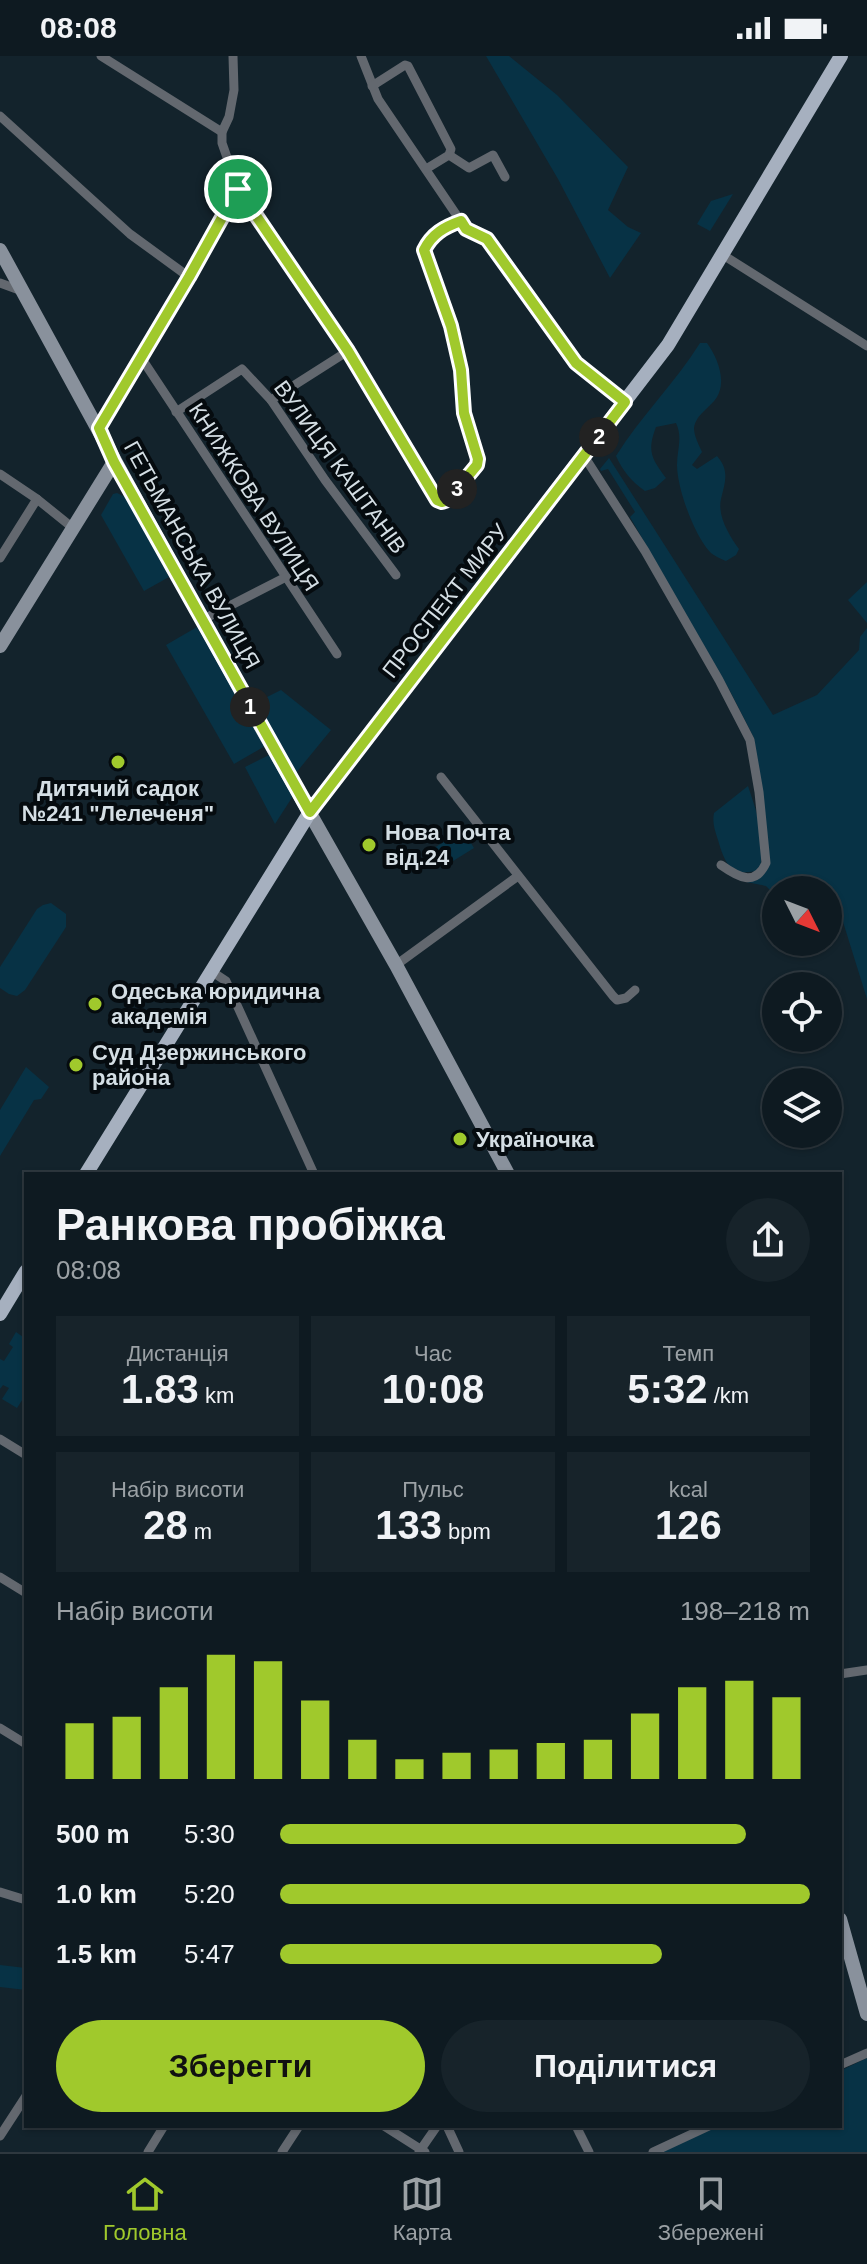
<!DOCTYPE html>
<html lang="uk">
<meta charset="utf-8">
<style>
:root{--surface:#0e1a21;--page:#17232a;--text:#f1f3f6;--muted:#9ba1a5;--line:#2e383f;--accent:#a0c92c}
body{margin:0;font-family:Arial,sans-serif;background:var(--page);color:var(--text);height:100vh;display:flex;flex-direction:column;font-size:30px;white-space:nowrap}
*{box-sizing:border-box;margin:0}
p{font-size:26px;color:var(--muted)}
.icon{flex:none;width:44px;height:44px;fill:none;stroke:currentColor;stroke-width:2;stroke-linecap:round;stroke-linejoin:round}
.map{position:relative;flex:1;overflow:hidden}
.sheet{position:absolute;left:24px;top:1116px;width:818px;height:956px;display:flex;flex-direction:column;background:var(--surface);border-radius:0px;box-shadow:0 2px 6px #0004,0 0 0 2px var(--line)}
.sheet>*{flex:none}
.needle{width:52px;rotate:132deg}
.controls{position:absolute;left:762px;top:820px;display:grid;gap:16px}
.controls a{display:grid;place-items:center;width:80px;height:80px;border-radius:50%;background:var(--surface);box-shadow:0 2px 6px #0004,0 0 0 2px var(--line);font-size:40px}
.pin{position:absolute;display:grid;place-items:center;width:68px;height:68px;color:#fff;margin:-34px;border:4px solid #fff;border-radius:50%;box-shadow:0 2px 8px #0007}
.km{position:absolute;width:40px;height:40px;margin:-20px;border-radius:50%;background:#222;color:#fff;font-size:22px;line-height:40px;text-align:center}
.round{display:grid;place-items:center;flex:none;width:84px;height:84px;border-radius:42px;background:var(--page)}
.overview{display:flex;align-items:center;justify-content:space-between;height:136px;padding:0 32px}
h1{font-size:44px;font-weight:700;line-height:60px}
.stats{display:grid;grid-template-columns:repeat(3,1fr);gap:12px;height:136px;padding:8px 32px}
.stats div{display:grid;align-content:center;border-radius:0px;background:var(--page);text-align:center}
.stats b{font-size:40px;font-weight:700}
.stats small{font-size:22px;font-weight:400}
.stats p{font-size:22px}
.chart{height:224px;padding:16px 32px}
.chart p{display:flex;justify-content:space-between}
.chart svg{width:100%;height:144px;margin-top:8px;stroke:var(--accent);stroke-width:6}
.action{display:flex;gap:16px;margin-top:auto;padding:16px 32px}
.action a{flex:1;height:92px;border-radius:48px;background:var(--accent);color:#111;font-size:32px;font-weight:700;line-height:92px;text-align:center}
.action a+a{background:var(--page);color:var(--text)}
ul{padding:0 32px;list-style:none;font-size:26px}
li{display:grid;grid-template-columns:128px 96px 1fr;align-items:center;height:60px}
li i{height:20px;border-radius:10px;background:var(--accent)}
.status{display:flex;justify-content:space-between;align-items:center;height:56px;padding:0 40px;background:var(--surface);direction:ltr}
.status svg{height:22px;fill:currentColor}
.tabs{display:flex;justify-content:space-around;align-items:center;height:112px;border-top:2px solid var(--line);background:var(--surface);font-size:22px;color:var(--muted)}
.tabs a{display:grid;justify-items:center;gap:4px}
.tabs .on{color:var(--accent)}
.map>svg:first-child{display:block}
.green{fill:#073245}
.lines{fill:none;stroke-linecap:round;stroke-linejoin:round}
.street{stroke:#63686f;stroke-width:9}
.secondary{stroke:#89919c;stroke-width:14}
.primary{stroke:#a6b0bf;stroke-width:14}
.route-casing{stroke:#fff;stroke-width:16}
.route{stroke:#a0c92c;stroke-width:10}
.poi-dot{fill:#a0c92c;stroke:#050b0f;stroke-width:3}
.labels{text-anchor:middle;dominant-baseline:central;stroke-width:8;stroke-linejoin:round;paint-order:stroke}
.street-label{font-size:22px;fill:#d4dee4;stroke:#050b0f}
.poi-label{font-size:22px;font-weight:bold;fill:#d4dee4;stroke:#050b0f;text-anchor:start}
</style>
<div class="status"><b>08:08</b><svg viewBox="0 0 49 12"><path d="M0 12V9h3v3zM5 12V6h3v6zM10 12V3h3v9zM15 12V0h3v12zM26 1h20v11H26zM47 4h2v5h-2z"/></svg></div>
<div class="map">
<svg width="867" height="2096" viewBox="0 0 867 2096">
<rect width="100%" height="100%" fill="#13232c"/>
<!-- green -->
<g class="green">
<polygon points="486,0 509,0 557,39 628,111 608,154 628,171 641,177 610,222 558,123"/>
<polygon points="733,138 710,175 697,168 711,145"/>
<path d="M700 287H707C717 301 727 324 717 341 710 352 696 358 694 372 694 380 699 389 702 396L692 409 697 413 717 400C730 415 725 426 721 443 717 460 730 481 739 493L736 499 726 505C721 503 714 500 710 496 694 479 677 432 677 409 677 393 683 382 676 367L656 371C647 395 651 402 666 422L655 432 645 435C631 425 623 415 616 400 641 360 675 327 700 287Z"/>
<polygon points="609,402 773,659 817,639 859,594 860,581 867,572 867,943 839,853 828,827 800,834 776,834 776,838 774,838 766,830 746,826 757,824 765,817 754,682 731,637 630,461 635,456 608,413 601,415 600,413"/>
<polygon points="117,437 125,441 169,521 144,535 101,459 113,438"/>
<polygon points="867,526 867,567 848,544"/>
<polygon points="197,571 265,690 234,708 166,589"/>
<polygon points="281,634 331,674 291,723 249,650"/>
<polygon points="269,699 293,740 275,768 245,711"/>
<path d="M748 730C757 757 768 787 759 814 731 822 725 808 718 784 715 775 712 767 714 757Z"/>
<polygon points="463,774 474,792 445,810 434,792"/>
<polygon points="51,847 66,858 66,871 25,934 17,940 9,938 0,932 0,911 37,853 43,849"/>
<polygon points="26,1011 49,1031 41,1043 34,1044 0,1100 0,1054"/>
<polygon points="16,1276 26,1283 26,1338 17,1352 2,1343 9,1332 3,1329 0,1333 0,1303 4,1305 13,1291 9,1288"/>
<polygon points="0,1909 26,1912 26,1934 0,1931"/>
<polygon points="867,2002 867,2096 662,2096 719,2070 840,2070 840,2015"/>
</g>
<g class="lines">
<!-- street -->
<g class="street">
<polyline points="101,0 222,76"/>
<polyline points="233,0 234,34 229,61 222,76 222,87 238,133 348,295 437,444 442,446 448,444 477,409 478,403 464,357 461,314 451,270 424,194 435,178 461,165"/>
<polyline points="361,0 378,43 466,173 487,183 576,307 625,346"/>
<polyline points="372,30 405,9 408,10 451,93 449,99 426,113"/>
<polyline points="0,60 130,178 189,221"/>
<polyline points="449,99 469,112 493,99 505,121"/>
<polyline points="723,199 867,290"/>
<polyline points="0,227 22,235"/>
<polyline points="142,303 337,598"/>
<polyline points="271,344 348,295"/>
<polyline points="176,356 242,313 271,344 325,424 396,519"/>
<polyline points="99,372 238,133"/>
<path d="M584 400 645 495 719 624 750 684 759 736 766 807C755 831 738 821 721 809"/>
<polyline points="0,418 37,443 73,472"/>
<polyline points="0,502 37,443"/>
<polyline points="202,564 286,521"/>
<polyline points="441,721 613,940 617,944 626,942 635,934"/>
<polyline points="396,909 518,820"/>
<polyline points="211,915 226,925 314,1118"/>
<polyline points="0,1383 26,1399"/>
<polyline points="0,1521 26,1537"/>
<polyline points="840,1618 867,1614"/>
<polyline points="0,1672 26,1688"/>
<polyline points="0,1836 26,1844"/>
<polyline points="840,2009 867,1997"/>
<polyline points="384,2070 425,2096"/>
<polyline points="447,2070 459,2096"/>
<polyline points="576,2070 589,2096"/>
<polyline points="0,2080 26,2040"/>
<polyline points="148,2096 164,2070"/>
<polyline points="282,2096 299,2070"/>
<polyline points="419,2096 437,2070"/>
<polyline points="653,2096 709,2070"/>
</g>
<!-- secondary -->
<g class="secondary">
<polyline points="0,194 249,650 396,909 508,1118"/>
<polyline points="0,590 114,406"/>
<polyline points="840,1863 867,1958"/>
</g>
<!-- primary -->
<g class="primary">
<polyline points="86,1118 310,756 668,289 841,0"/>
<polyline points="0,1258 26,1215"/>
</g>
</g>
<g class="lines">
<!-- route casing -->
<g class="route-casing">
<path id="route" d="M238 133 348 295 437 444 442 446 448 444 477 409 478 403 464 357 461 314 451 270 424 194C432 178 444 171 461 165L466 173 487 183 576 307 625 346 310 756 114 406 99 372 189 221Z"/>
</g>
<!-- route -->
<use href="#route" class="route"/>
</g>
<!-- markers -->
<g class="poi-dot">
<circle cx="118" cy="706" r="8"/>
<circle cx="369" cy="789" r="8"/>
<circle cx="95" cy="948" r="8"/>
<circle cx="76" cy="1009" r="8"/>
<circle cx="460" cy="1083" r="8"/>
</g>
<g class="labels">
<!-- street labels -->
<g class="street-label">
<text transform="translate(340 411) rotate(54)">ВУЛИЦЯ КАШТАНІВ</text>
<text transform="translate(254 441) rotate(57)">КНИЖКОВА ВУЛИЦЯ</text>
<text transform="translate(192 499) rotate(61)">ГЕТЬМАНСЬКА ВУЛИЦЯ</text>
<text transform="translate(445 545) rotate(-52)">ПРОСПЕКТ МИРУ</text>
</g>
<!-- poi labels -->
<g class="poi-label">
<text x="118" y="732" text-anchor="middle">Дитячий садок<tspan x="118" dy="25">№241 "Лелеченя"</tspan></text>
<text x="385" y="776">Нова Почта<tspan x="385" dy="25">від.24</tspan></text>
<text x="111" y="935">Одеська юридична<tspan x="111" dy="25">академія</tspan></text>
<text x="92" y="996">Суд Дзержинського<tspan x="92" dy="25">района</tspan></text>
<text x="476" y="1083">Україночка</text>
</g>
</g>
</svg>
<div class="controls">
<a><svg class="needle" viewBox="-14 -14 28 28"><path d="M0-13l5 13h-10z" fill="#e53935"/><path d="M0 13l5-13h-10z" fill="#9ba1a5"/></svg></a>
<a><svg class="icon" aria-label="locate" viewBox="0 0 24 24"><circle cx="12" cy="12" r="6"/><path d="M12 2v4M12 18v4M2 12h4M18 12h4"/></svg></a>
<a><svg class="icon" aria-label="layers" viewBox="0 0 24 24"><path d="M12 4l9 5-9 5-9-5zM3 14l9 5 9-5"/></svg></a>
</div>
<div class="pin" style="left:238px;top:133px;background:#1e9e55"><svg class="icon" aria-label="arrive" viewBox="0 0 24 24"><path d="M6 21V4h12l-3 4 3 4H6"/></svg></div>
<b class="km" style="left:250px;top:651px">1</b>
<b class="km" style="left:599px;top:381px">2</b>
<b class="km" style="left:457px;top:433px">3</b>
<section class="sheet">
<div class="overview"><div><h1>Ранкова пробіжка</h1><p>08:08</p></div><a class="round"><svg class="icon" aria-label="share" viewBox="0 0 24 24"><path d="M12 15V3M7 8l5-5 5 5M5 13v7h14v-7"/></svg></a></div>
<div class="stats">
<div><p>Дистанція</p><b>1.83<small> km</small></b></div>
<div><p>Час</p><b>10:08</b></div>
<div><p>Темп</p><b>5:32<small> /km</small></b></div>
</div>
<div class="stats">
<div><p>Набір висоти</p><b>28<small> m</small></b></div>
<div><p>Пульс</p><b>133<small> bpm</small></b></div>
<div><p>kcal</p><b>126</b></div>
</div>
<div class="chart"><p><span>Набір висоти</span>198–218 m</p>
<svg viewBox="0 0 160 44" preserveAspectRatio="none"><path d="M5 44V27M15 44V25M25 44V16M35 44V6M45 44V8M55 44V20M65 44V32M75 44V38M85 44V36M95 44V35M105 44V33M115 44V32M125 44V24M135 44V16M145 44V14M155 44V19"/></svg>
</div>
<ul>
<li><b>500 m</b>5:30<i style="width:88%"></i></li>
<li><b>1.0 km</b>5:20<i style="width:100%"></i></li>
<li><b>1.5 km</b>5:47<i style="width:72%"></i></li>
</ul>
<div class="action"><a>Зберегти</a><a>Поділитися</a></div>
</section>
</div>
<nav class="tabs">
<a class="on"><svg class="icon" aria-label="home" viewBox="0 0 24 24"><path d="M3 11l9-7 9 7M6 9v11h12V9"/></svg>Головна</a>
<a><svg class="icon" aria-label="map" viewBox="0 0 24 24"><path d="M3 6l6-2 6 2 6-2v14l-6 2-6-2-6 2zM9 4v14M15 6v14"/></svg>Карта</a>
<a><svg class="icon" aria-label="saved" viewBox="0 0 24 24"><path d="M7 4h10v16l-5-4-5 4z"/></svg>Збережені</a>
</nav>
